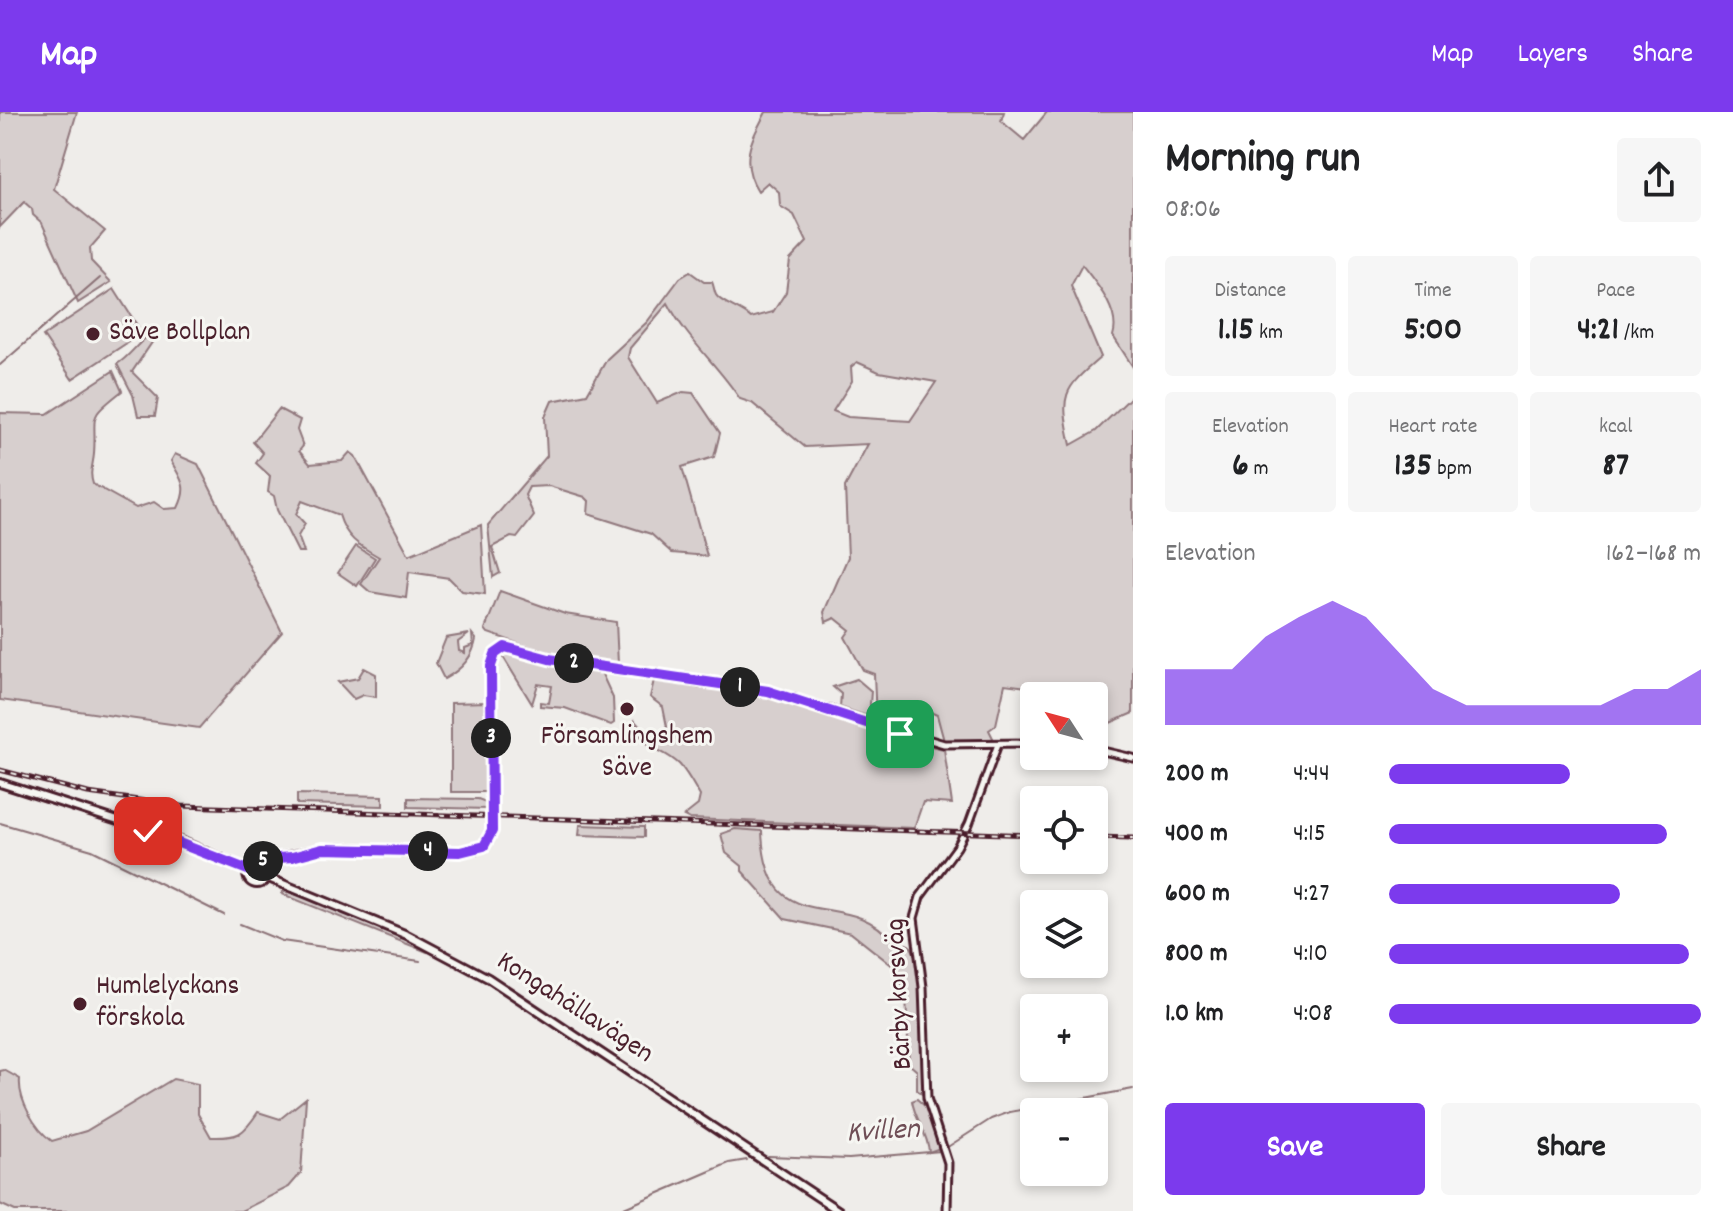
<!DOCTYPE html>
<meta charset="utf-8">
<style>
:root{--surface:#fff;--page:#f6f6f6;--text:#202124;--muted:#757577;--accent:#7c3aed}
body{margin:0;font-family:Dekko,sans-serif;background:var(--page);color:var(--text);height:100vh;display:flex;flex-direction:column;font-size:30px;white-space:nowrap}
*{box-sizing:border-box;margin:0}
p{font-size:26px;color:var(--muted)}
.icon{flex:none;width:44px;height:44px;fill:none;stroke:currentColor;stroke-width:2;stroke-linecap:round;stroke-linejoin:round}
.map{position:relative;flex:1;overflow:hidden}
.side{display:flex;flex-direction:column;background:var(--surface);width:600px}
.side>*{flex:none}
.needle{width:52px;rotate:306deg}
.fabs{position:absolute;left:1020px;top:570px;display:grid;gap:16px}
.fabs a{display:grid;place-items:center;width:88px;height:88px;border-radius:8px;background:var(--surface);box-shadow:0 4px 12px #0003;font-size:40px}
.pin{position:absolute;display:grid;place-items:center;width:68px;height:68px;color:#fff;margin:-34px;border-radius:16px;box-shadow:0 4px 12px #0006}
.km{position:absolute;width:40px;height:40px;margin:-20px;border-radius:50%;background:#222;color:#fff;font-size:22px;line-height:40px;text-align:center}
.round{display:grid;place-items:center;flex:none;width:84px;height:84px;border-radius:8px;background:var(--page)}
.head{display:flex;align-items:center;justify-content:space-between;height:136px;padding:0 32px}
h1{font-size:44px;font-weight:700;line-height:60px}
.stats{display:grid;grid-template-columns:repeat(3,1fr);gap:12px;height:136px;padding:8px 32px}
.stats div{display:grid;align-content:center;border-radius:8px;background:var(--page);text-align:center}
.stats b{font-size:34px;font-weight:700}
.stats small{font-size:22px;font-weight:400}
.stats p{font-size:22px}
.chart{height:224px;padding:16px 32px}
.chart p{display:flex;justify-content:space-between}
.chart svg{width:100%;height:144px;margin-top:8px;fill:var(--accent);opacity:.7}
.action{display:flex;gap:16px;margin-top:auto;padding:16px 32px}
.action a{flex:1;height:92px;border-radius:8px;background:var(--accent);color:#fff;font-size:32px;font-weight:700;line-height:92px;text-align:center}
.action a+a{background:var(--page);color:var(--text)}
ul{padding:0 32px;list-style:none;font-size:26px}
li{display:grid;grid-template-columns:128px 96px 1fr;align-items:center;height:60px}
li i{height:20px;border-radius:10px;background:var(--accent)}
header{display:flex;align-items:center;gap:48px;box-sizing:border-box;height:112px;padding:0 40px;background:var(--accent);color:#fff}
header strong{font-size:38px}
nav{display:flex;gap:44px;margin-inline-start:auto;font-size:28px}
main{display:flex;flex:1;min-height:0}
.map>svg:first-child{display:block}
.green{fill:#d7cfce;stroke:#90777c;stroke-width:2;fill-rule:evenodd}
.lines{fill:none;stroke-linecap:round;stroke-linejoin:round}
.stream{stroke:#8a6f74;stroke-width:2}
.tertiary-casing{stroke:#4a1f2b;stroke-width:11}
.secondary-casing{stroke:#4a1f2b;stroke-width:12}
.tertiary{stroke:#f6f6f2;stroke-width:5}
.secondary{stroke:#f6f6f2;stroke-width:6}
.rail-casing{stroke:#4a1f2b;stroke-width:5}
.rail{stroke:#f6f6f2;stroke-width:2;stroke-dasharray:6;stroke-linecap:butt}
.route-casing{stroke:#fff;stroke-width:16}
.route{stroke:#7c3aed;stroke-width:10}
.poi-dot{fill:#4a1f2b;stroke:#f6f6f2;stroke-width:3}
.labels{text-anchor:middle;dominant-baseline:central;stroke-width:6;stroke-linejoin:round;paint-order:stroke}
.poi-label{font-size:28px;fill:#4a1f2b;stroke:#f6f6f2;text-anchor:start}
.street-label{font-size:28px;fill:#4a1f2b;stroke:#f6f6f2}
.water-label{font-size:30px;font-style:italic;fill:#6f4e56;stroke:#f6f6f2}
</style>
<header>
<strong>Map</strong>
<nav><a>Map</a><a>Layers</a><a>Share</a></nav>
</header>
<main>
<div class="map">
<svg width="1133" height="1099" viewBox="0 0 1133 1099">
<rect width="100%" height="100%" fill="#efedea"/>
<filter id="ink" filterUnits="userSpaceOnUse"><feTurbulence type="fractalNoise" baseFrequency=".0125" numOctaves="2"/><feDisplacementMap in="SourceGraphic" scale="16" xChannelSelector="R" yChannelSelector="G"/><feConvolveMatrix kernelMatrix="1 2 1 2 8 2 1 2 1" color-interpolation-filters="sRGB"/></filter>
<g filter="url(#ink)">
<!-- green -->
<g class="green">
<polygon points="0,0 77,0 54,77 105,119 90,136 91,149 111,170 78,191 42,111 33,103 32,97 24,90 0,115"/>
<path d="M766 0H1004L1001 9 1024 28 1047 0H1133V255L1113 224C1121 200 1096 171 1082 153L1071 174 1101 245C1062 278 1060 283 1071 333L1096 319 1133 283V601L1094 618V584H1054L1041 577 1005 572 996 613 989 618 995 630 944 629 937 603 915 593 900 595 888 614 876 609 874 562 863 558 845 525 850 518 835 506 826 510 824 500 848 445 845 375 868 332 805 335 752 291 740 287C718 253 687 228 668 191L630 236 628 245 657 291 683 280 693 281 720 321 714 345 682 355 707 444 672 441 651 422 588 402 589 389 585 385 549 374 529 375 525 383 534 404 517 426 511 425 492 435 500 461 493 465 488 413 547 344 545 305 552 289 587 282 607 247 647 210 680 166 690 160 704 170H712C714 174 714 179 716 183 720 191 742 197 751 206L773 200 786 180 790 148 807 130 794 103 780 94 779 80 768 70 758 79C739 49 751 28 766 0ZM857 250 879 260 936 270 910 309 848 305 833 299 852 269 851 255Z"/>
<polygon points="114,177 142,221 72,267 43,224"/>
<path d="M156 219 157 223 132 260 158 286 155 304H138L133 283 117 252C132 243 139 227 156 219Z"/>
<path d="M113 259 122 279C85 308 97 301 94 342 93 354 89 360 93 372L136 396 154 390 164 397 178 396C189 374 181 368 171 349L175 342 198 352 282 520 199 616 0 588V301L47 302Z"/>
<path d="M279 297 300 308 297 318 303 334 299 339 310 352 342 349 350 340 355 344 409 443 481 413 485 482 462 479 449 466 409 460 406 486 370 480 361 472 379 445C358 433 346 426 339 403L302 389 296 402 305 412 298 424 304 440H298L277 398 274 384 268 380 270 364 256 351 263 341 253 330Z"/>
<polygon points="356,434 375,446 357,474 338,461"/>
<polygon points="500,479 565,502 616,510 618,552 549,542 488,521 485,517"/>
<path d="M469 522 458 530 459 539 465 541V536L473 533 472 522 476 527C473 546 461 558 444 567L436 551 446 526Z"/>
<polygon points="510,540 542,551 601,560 613,586 614,611 611,613 565,596 540,594 540,590 549,591 552,574 538,572 532,592 502,543"/>
<polygon points="364,556 376,562 376,585 363,583 354,587 338,570 358,566"/>
<polygon points="857,567 871,579 869,605 840,595 841,582 833,575"/>
<path d="M654 568 779 587 895 626 944 637 952 692 923 690 914 716 690 707 684 704 698 693 700 684C694 674 687 660 679 652 663 636 638 636 635 609L649 625 659 623 667 615 663 595 650 585Z"/>
<polygon points="487,590 487,680 451,680 451,591"/>
<polygon points="297,682 383,684 383,694 297,692"/>
<polygon points="408,686 478,687 486,690 488,697 408,695"/>
<polygon points="580,713 644,715 644,725 579,723"/>
<path d="M735 717 762 719C766 833 847 771 892 829 898 833 904 830 909 833 925 843 921 960 923 983L917 978V959L909 952 906 883 894 855 851 821 785 807 742 759V754L726 741 721 722Z"/>
<polygon points="283,779 302,784 428,837 427,840 282,782"/>
<path d="M4 958 20 967C18 988 35 1017 52 1029L86 1019 173 967 198 972V1002L211 1025C238 1026 243 1023 258 1000L280 1007 306 986 301 1061 289 1075 241 1099H15L0 1092V959Z"/>
<path d="M917 987 927 996 940 1036 929 1040C928 1021 915 1008 912 989Z"/>
</g>
<g class="lines">
<!-- stream -->
<g class="stream">
<polyline points="0,253 100,166"/>
<polyline points="0,711 92,738 224,803"/>
<polyline points="240,812 282,829 420,849"/>
<polyline points="946,1036 991,1007 1010,1000 1133,977"/>
<polyline points="768,1044 849,1047 941,1039"/>
<polyline points="617,1099 729,1051 747,1048"/>
</g>
<!-- tertiary casing -->
<g class="tertiary-casing">
<g id="tertiary">
<polyline points="1094,637 1133,646"/>
<path d="M261 753 265 747C289 745 314 736 337 736 374 735 454 749 484 734L492 719 491 551 497 540 509 535 549 547 768 579 944 632 1034 631"/>
<polyline points="947,1099 948,1051 927,986 923,875 914,806 920,785 957,735 969,712 998,632"/>
</g>
</g>
<!-- secondary casing -->
<g class="secondary-casing">
<g id="secondary">
<polyline points="0,671 183,730 248,758"/>
<circle cx="257" cy="762" r="10"/>
<polyline points="266,765 407,823 488,866 839,1099"/>
</g>
</g>
<!-- tertiary -->
<use href="#tertiary" class="tertiary"/>
<!-- secondary -->
<use href="#secondary" class="secondary"/>
<!-- rail casing -->
<g class="rail-casing">
<g id="rail">
<polyline points="0,658 88,681 182,694 1034,723"/>
<polyline points="1094,725 1133,726"/>
</g>
</g>
<!-- rail -->
<use href="#rail" class="rail"/>
</g>
</g>
<g class="lines" filter="url(#ink)">
<!-- route casing -->
<g class="route-casing">
<polyline id="route" points="148,719 248,758 265,747 292,745 322,737 460,740 484,734 492,719 491,554 495,542 505,535 549,547 768,579 900,622"/>
</g>
<!-- route -->
<use href="#route" class="route"/>
</g>
<!-- markers -->
<g class="poi-dot">
<circle cx="93" cy="222" r="8"/>
<circle cx="627" cy="597" r="8"/>
<circle cx="80" cy="892" r="8"/>
</g>
<g class="labels">
<!-- poi labels -->
<g class="poi-label">
<text x="109" y="222">Säve Bollplan</text>
<text x="627" y="626" text-anchor="middle">Församlingshem<tspan x="627" dy="32">Säve</tspan></text>
<text x="96" y="876">Humlelyckans<tspan x="96" dy="32">förskola</tspan></text>
</g>
<!-- street labels -->
<g class="street-label">
<text transform="translate(901 882) rotate(-93)">Bärby korsväg</text>
<text transform="translate(574 897) rotate(33)">Kongahällavägen</text>
</g>
<!-- water labels -->
<g class="water-label">
<text transform="translate(883 1021) rotate(-3)">Kvillen</text>
</g>
</g>
</svg>
<div class="fabs">
<a><svg class="needle" viewBox="-14 -14 28 28"><path d="M0-13l5 13h-10z" fill="#e53935"/><path d="M0 13l5-13h-10z" fill="#757577"/></svg></a>
<a><svg class="icon" aria-label="locate" viewBox="0 0 24 24"><circle cx="12" cy="12" r="6"/><path d="M12 2v4M12 18v4M2 12h4M18 12h4"/></svg></a>
<a><svg class="icon" aria-label="layers" viewBox="0 0 24 24"><path d="M12 4l9 5-9 5-9-5zM3 14l9 5 9-5"/></svg></a>
<a>+</a>
<a>−</a>
</div>
<div class="pin" style="left:900px;top:622px;background:#1e9e55"><svg class="icon" aria-label="arrive" viewBox="0 0 24 24"><path d="M6 21V4h12l-3 4 3 4H6"/></svg></div>
<div class="pin" style="left:148px;top:719px;background:#d93025"><svg class="icon" aria-label="check" viewBox="0 0 24 24"><path d="M5 12l5 5 9-10"/></svg></div>
<b class="km" style="left:740px;top:575px">1</b>
<b class="km" style="left:574px;top:551px">2</b>
<b class="km" style="left:491px;top:626px">3</b>
<b class="km" style="left:428px;top:739px">4</b>
<b class="km" style="left:263px;top:749px">5</b>
</div>
<section class="side">
<div class="head"><div><h1>Morning run</h1><p>08:06</p></div><a class="round"><svg class="icon" aria-label="share" viewBox="0 0 24 24"><path d="M12 15V3M7 8l5-5 5 5M5 13v7h14v-7"/></svg></a></div>
<div class="stats">
<div><p>Distance</p><b>1.15<small> km</small></b></div>
<div><p>Time</p><b>5:00</b></div>
<div><p>Pace</p><b>4:21<small> /km</small></b></div>
</div>
<div class="stats">
<div><p>Elevation</p><b>6<small> m</small></b></div>
<div><p>Heart rate</p><b>135<small> bpm</small></b></div>
<div><p>kcal</p><b>87</b></div>
</div>
<div class="chart"><p><span>Elevation</span>162–168 m</p>
<svg viewBox="0 0 160 44" preserveAspectRatio="none"><path d="M0 44V27L10 27L20 27L30 17L40 11L50 6L60 11L70 22L80 33L90 38L100 38L110 38L120 38L130 38L140 33L150 33L160 27V44z"/></svg>
</div>
<ul>
<li><b>200 m</b>4:44<i style="width:58%"></i></li>
<li><b>400 m</b>4:15<i style="width:89%"></i></li>
<li><b>600 m</b>4:27<i style="width:74%"></i></li>
<li><b>800 m</b>4:10<i style="width:96%"></i></li>
<li><b>1.0 km</b>4:08<i style="width:100%"></i></li>
</ul>
<div class="action"><a>Save</a><a>Share</a></div>
</section>
</main>
